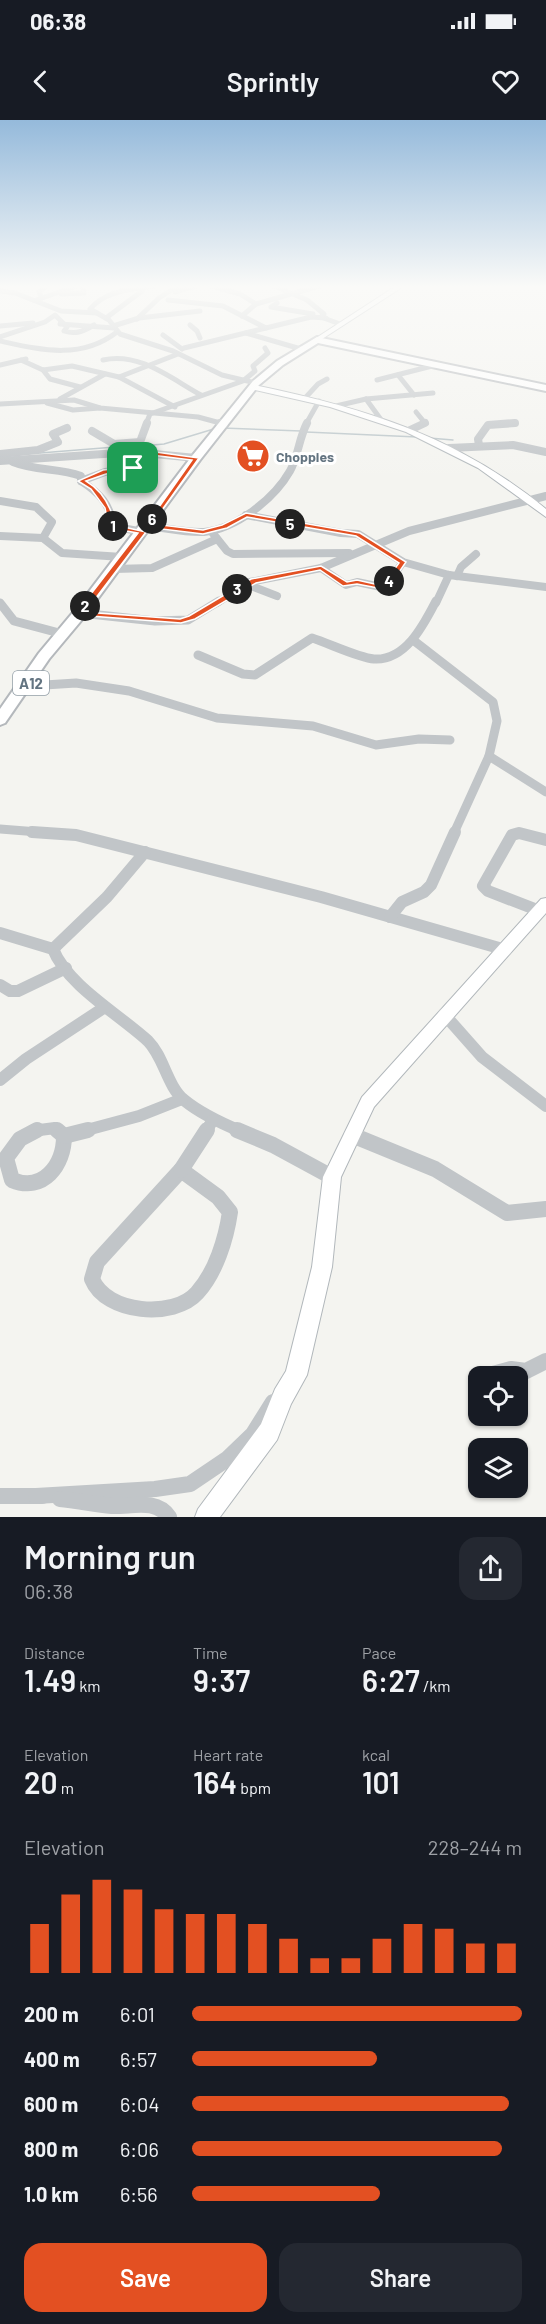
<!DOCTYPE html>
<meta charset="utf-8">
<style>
:root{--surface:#171b24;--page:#242831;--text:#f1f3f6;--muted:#9ea1a6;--accent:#e35022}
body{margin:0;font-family:Barlow,sans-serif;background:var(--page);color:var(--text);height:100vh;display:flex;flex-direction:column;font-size:22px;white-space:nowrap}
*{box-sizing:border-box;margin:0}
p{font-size:20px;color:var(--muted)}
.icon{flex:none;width:33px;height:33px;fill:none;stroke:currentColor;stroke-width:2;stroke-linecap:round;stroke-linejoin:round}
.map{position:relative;height:1397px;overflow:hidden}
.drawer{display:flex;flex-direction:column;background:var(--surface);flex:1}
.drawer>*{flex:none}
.controls{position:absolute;left:468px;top:1246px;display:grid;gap:12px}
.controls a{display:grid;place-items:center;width:60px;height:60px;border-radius:12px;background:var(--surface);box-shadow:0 2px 4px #0004;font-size:30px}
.pin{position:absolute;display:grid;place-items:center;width:51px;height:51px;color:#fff;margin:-26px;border-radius:12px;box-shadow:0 3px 9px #0006}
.km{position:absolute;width:30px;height:30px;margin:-15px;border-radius:50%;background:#222;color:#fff;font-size:16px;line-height:30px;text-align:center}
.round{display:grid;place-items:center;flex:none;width:63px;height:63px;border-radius:18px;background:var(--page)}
.summary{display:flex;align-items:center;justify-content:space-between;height:102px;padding:0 24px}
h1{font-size:33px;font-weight:600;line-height:45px}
.figures{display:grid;grid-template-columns:repeat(3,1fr);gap:9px;height:102px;padding:6px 24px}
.figures div{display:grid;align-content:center}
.figures b{font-size:30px;font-weight:600}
.figures small{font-size:16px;font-weight:400}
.figures p{font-size:16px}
.chart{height:168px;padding:12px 24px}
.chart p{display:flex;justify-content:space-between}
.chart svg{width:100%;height:108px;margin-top:6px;stroke:var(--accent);stroke-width:6}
.action{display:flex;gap:12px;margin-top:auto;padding:12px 24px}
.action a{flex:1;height:69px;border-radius:18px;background:var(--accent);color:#fff;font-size:24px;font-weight:600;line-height:69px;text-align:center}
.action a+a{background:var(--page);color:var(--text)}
ul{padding:0 24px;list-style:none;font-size:20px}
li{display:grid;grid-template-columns:96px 72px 1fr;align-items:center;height:45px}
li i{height:15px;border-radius:8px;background:var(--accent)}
.status{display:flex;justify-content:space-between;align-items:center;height:42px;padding:0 30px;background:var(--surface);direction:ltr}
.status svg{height:16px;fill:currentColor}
header{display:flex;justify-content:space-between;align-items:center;height:78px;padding:0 24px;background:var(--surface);font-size:27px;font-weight:600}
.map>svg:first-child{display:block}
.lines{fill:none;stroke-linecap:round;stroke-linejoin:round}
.stream{stroke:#b9c4c8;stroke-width:1.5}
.secondary-casing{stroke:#b1b7bb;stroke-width:2}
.primary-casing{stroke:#b4b8bc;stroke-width:4}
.street-far4{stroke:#c1c5c8;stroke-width:5}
.street-far3{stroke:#c1c5c8;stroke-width:8}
.street-far2{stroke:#c1c5c8;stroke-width:9}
.street-far1{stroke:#c1c5c8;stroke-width:12}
.street{stroke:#c1c5c8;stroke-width:16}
.secondary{fill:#fff;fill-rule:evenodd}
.primary{fill:#fff;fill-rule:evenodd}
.route{fill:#e35022;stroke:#fff;stroke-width:1.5;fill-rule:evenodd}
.labels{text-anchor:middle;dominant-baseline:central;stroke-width:6;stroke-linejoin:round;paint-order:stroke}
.far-poi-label{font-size:14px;font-weight:bold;fill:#637481;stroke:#fff;text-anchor:start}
.shield{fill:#fff;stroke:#929ea7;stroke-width:1.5}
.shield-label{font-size:15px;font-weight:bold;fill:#637481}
</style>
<div class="status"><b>06:38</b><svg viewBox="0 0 49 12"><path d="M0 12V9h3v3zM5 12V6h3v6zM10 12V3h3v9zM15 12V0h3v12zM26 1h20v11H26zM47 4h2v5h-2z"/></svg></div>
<header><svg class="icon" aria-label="back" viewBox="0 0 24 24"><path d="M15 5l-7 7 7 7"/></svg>Sprintly<svg class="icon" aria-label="heart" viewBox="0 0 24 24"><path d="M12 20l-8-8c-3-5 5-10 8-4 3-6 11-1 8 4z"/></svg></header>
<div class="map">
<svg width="546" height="1397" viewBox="0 0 546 1397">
<rect width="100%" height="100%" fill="#f4f4f0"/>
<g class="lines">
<!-- stream -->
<g class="stream">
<polyline points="222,308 301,311"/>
<polyline points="306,312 417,317"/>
<polyline points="429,318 453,320"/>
<polyline points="141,326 164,324 217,308"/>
<polyline points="40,333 115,327"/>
</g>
<!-- secondary casing -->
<g class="secondary-casing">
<g id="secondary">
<polygon points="396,166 404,166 319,221 313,220"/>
<path d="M254 265C365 288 457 316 546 389V397L478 348 406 312 330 287 251 269V265Z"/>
<polygon points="546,778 546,793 374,987 341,1057 332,1147 307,1255 291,1284 277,1320 220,1397 195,1397 198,1389 261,1304 275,1269 286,1251 312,1147 323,1057 362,977 541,779"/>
</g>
</g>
<!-- primary casing -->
<g class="primary-casing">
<polygon id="primary" points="317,217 546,265 546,271 318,223 283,245 259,265 200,340 85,496 49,539 5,603 0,605 0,589 39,533 75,490 192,336 253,261 277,241"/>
</g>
<!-- street-far4 -->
<g class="street-far4">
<path d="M153 166C130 170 106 170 90 189L109 200 120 214 173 231 222 255 256 263"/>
<polyline points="211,166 240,174 256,184"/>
<polyline points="274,166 307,180 324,194 321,197 340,204"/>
<polyline points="0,171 15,173 61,191 97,193"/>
<polyline points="175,172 196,166"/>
<polyline points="61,174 84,173 83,166"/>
<polyline points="42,178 39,172 47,166"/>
<polyline points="36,180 77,166"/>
<polyline points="168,180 223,186 266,208"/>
<polyline points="277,183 271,187 313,194"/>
<polyline points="242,196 256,184 319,166"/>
<polyline points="106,198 142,171"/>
<polyline points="137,199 159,178 178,166"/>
<polyline points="60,204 114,208"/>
<polyline points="190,205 197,211 200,218"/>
<polyline points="0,206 33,203"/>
<polyline points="113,206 139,198 200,191"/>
<polyline points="246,213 301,229"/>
<polyline points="163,215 182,229"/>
<path d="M0 217 45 202 55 195 67 207 64 211C76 215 84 211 94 205"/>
<path d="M0 221C41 230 81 240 117 212"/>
<polyline points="184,228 311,197 326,198"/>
<polyline points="21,240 43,250 72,246 119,257 175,287"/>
<path d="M103 240C140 232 170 258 201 275"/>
<polyline points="0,245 26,239"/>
<polyline points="43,250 50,259 80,267"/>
<polyline points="398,255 414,275"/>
<polyline points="119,257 178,234"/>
<polyline points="377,260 436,245"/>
<polyline points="306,277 318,264 327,259"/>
<polyline points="60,279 105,254"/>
<polyline points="366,279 382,301"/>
<polyline points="47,283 73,290 100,288"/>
<polyline points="0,284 74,280 100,288 198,297 224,304"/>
<polyline points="336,286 366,279 433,273"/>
<polyline points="416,292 425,303 422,304"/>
<polyline points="146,304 150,294 243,261 255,251 253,246 268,233 265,228"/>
<polyline points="306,304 319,281"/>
<polyline points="495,304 515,303"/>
</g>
<!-- street-far3 -->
<g class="street-far3">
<polyline points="220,303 224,304"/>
<polyline points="410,310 425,303"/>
<polyline points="92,311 114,324 140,322"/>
<polyline points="479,325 478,319 488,305 515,303"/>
<polyline points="449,328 513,325 546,332"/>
<polyline points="133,332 140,322 147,303"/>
<polyline points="0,334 38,330 58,322 53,314 67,308"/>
<polyline points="0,341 133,332 196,338"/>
<path d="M13 342C35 351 59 348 81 356V361C98 372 112 385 112 406L143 412"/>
<polyline points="81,361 105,352 136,348 141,332"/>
<polyline points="0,381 36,387 52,402 43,418"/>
<polyline points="246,395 341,413 358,414 403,442 449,455 546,467"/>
<path d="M148 406C166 408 186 413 204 412 236 409 274 379 290 351 298 337 299 318 307 303"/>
<polyline points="211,411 227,431 233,434 349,433"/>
<polyline points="0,416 43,418 62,433 122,437"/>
<polyline points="321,448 346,465 357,462 381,467 388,463 403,442"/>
<polyline points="114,449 152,448 217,419"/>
<polyline points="457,456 461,447 476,434"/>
<polyline points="246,464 277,476"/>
<polyline points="217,483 250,462 321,448 409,411 546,376"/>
<polyline points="436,483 449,455"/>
</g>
<!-- street-far2 -->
<g class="street-far2">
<polyline points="0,483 14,501 63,514"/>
<polyline points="80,493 155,501 188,500 219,481"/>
<polyline points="413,520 493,582 497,601 489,636 546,672"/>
<path d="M198 535 243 554 255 555 312 518C328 523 359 538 374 539 406 541 424 504 436 481"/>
<polyline points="29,566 76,563 129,571 217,598 313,606 376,625 419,619 450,620"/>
<polyline points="0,709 51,713"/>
<polyline points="454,713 489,636"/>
</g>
<!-- street-far1 -->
<g class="street-far1">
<polyline points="32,712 76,715 321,777 506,830"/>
<polyline points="540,791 488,771 483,766 512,715 519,713 546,720"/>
<polyline points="390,797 402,782 424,772 431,765 455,712"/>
<path d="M0 813 53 829C67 865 120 895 148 921 164 937 167 966 184 980 201 994 221 1003 240 1011"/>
<polyline points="53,829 107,777 145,732"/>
<polyline points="0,865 10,871 18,871 66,848"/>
<polyline points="444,894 482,937 546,986"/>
<polyline points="0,960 26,939 105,887"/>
<polyline points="32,1011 55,1008 59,1011"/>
<polyline points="83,1011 139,996 182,979"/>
<polyline points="206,1011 213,1000"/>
</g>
<!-- street -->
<g class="street">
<path d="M37 1010 20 1019 6 1038 12 1060C43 1073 64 1045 64 1016L57 1010"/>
<polyline points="237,1010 273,1025 332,1057"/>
<polyline points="352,1015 435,1049 507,1093 546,1089"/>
<polyline points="64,1016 88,1010"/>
<path d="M181 1050 218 1077 230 1092C226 1119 216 1152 197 1173 174 1199 106 1194 92 1159L97 1142Z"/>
<polyline points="181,1050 207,1010"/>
<polyline points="482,1257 511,1249 526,1251 546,1241"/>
<polyline points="0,1376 42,1376"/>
<polyline points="36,1376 155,1369 190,1364 227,1339 253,1314 273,1282"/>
<path d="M60 1379C77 1381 95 1384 112 1386 131 1387 156 1378 169 1397"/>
</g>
<!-- secondary -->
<use href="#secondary" class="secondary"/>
<!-- primary -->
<use href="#primary" class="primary"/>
</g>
<!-- sky -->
<linearGradient id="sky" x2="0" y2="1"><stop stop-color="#95badb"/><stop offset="0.46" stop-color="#fafaf8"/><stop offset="1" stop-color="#fafaf8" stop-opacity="0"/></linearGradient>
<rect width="546" height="362" fill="url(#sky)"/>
<!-- route -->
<path class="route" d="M141 330 199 338 152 404 203 410 222 405 246 393 360 413 406 442 391 464 383 469 357 464 343 466 320 450 256 463 195 499 181 503 77 495V492L138 413 109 408 105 388 91 369 78 361 103 350 131 347ZM143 334 192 340 145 407 203 414 227 408 247 397 356 416 399 443 386 461 379 465 357 460 347 462 321 446 251 459 189 496 180 499 85 492 146 412 115 405C111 386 103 371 86 361L106 354 135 350 140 346Z"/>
<!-- icons -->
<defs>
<g id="supermarket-disc" transform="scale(1.725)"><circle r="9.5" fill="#e35022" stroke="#fff"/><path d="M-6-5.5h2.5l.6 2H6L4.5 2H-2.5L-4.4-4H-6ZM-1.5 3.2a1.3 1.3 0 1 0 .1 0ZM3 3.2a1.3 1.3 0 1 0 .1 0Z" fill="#fff"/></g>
</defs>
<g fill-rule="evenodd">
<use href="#supermarket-disc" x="253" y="336"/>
</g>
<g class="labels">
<!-- far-poi labels -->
<g class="far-poi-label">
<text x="276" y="336">Choppies</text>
</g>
<!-- shield labels -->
<rect class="shield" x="13" y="551" width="36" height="24" rx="4.5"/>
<g class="shield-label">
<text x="31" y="563">A12</text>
</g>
</g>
</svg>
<div class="controls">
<a><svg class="icon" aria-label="locate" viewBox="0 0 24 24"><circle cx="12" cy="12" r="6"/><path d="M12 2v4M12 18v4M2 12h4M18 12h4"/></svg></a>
<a><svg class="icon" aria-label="layers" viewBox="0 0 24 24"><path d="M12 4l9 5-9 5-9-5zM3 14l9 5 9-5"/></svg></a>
</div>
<div class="pin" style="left:133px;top:348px;background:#1e9e55"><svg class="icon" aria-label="arrive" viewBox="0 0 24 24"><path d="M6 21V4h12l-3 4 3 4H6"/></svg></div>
<b class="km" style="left:113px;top:406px">1</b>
<b class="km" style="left:85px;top:486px">2</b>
<b class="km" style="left:237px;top:469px">3</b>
<b class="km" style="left:389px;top:461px">4</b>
<b class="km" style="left:290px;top:404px">5</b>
<b class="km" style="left:152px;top:399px">6</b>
</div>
<section class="drawer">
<div class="summary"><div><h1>Morning run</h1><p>06:38</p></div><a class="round"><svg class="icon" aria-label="share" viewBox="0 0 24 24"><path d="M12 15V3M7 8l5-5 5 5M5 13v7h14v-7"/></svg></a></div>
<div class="figures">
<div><p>Distance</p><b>1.49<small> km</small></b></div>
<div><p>Time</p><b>9:37</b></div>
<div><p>Pace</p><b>6:27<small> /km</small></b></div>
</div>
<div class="figures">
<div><p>Elevation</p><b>20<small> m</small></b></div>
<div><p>Heart rate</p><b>164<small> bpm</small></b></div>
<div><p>kcal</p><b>101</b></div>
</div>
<div class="chart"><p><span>Elevation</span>228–244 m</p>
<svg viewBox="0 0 160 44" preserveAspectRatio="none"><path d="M5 44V24M15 44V12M25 44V6M35 44V10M45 44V18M55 44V20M65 44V20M75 44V24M85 44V30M95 44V38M105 44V38M115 44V30M125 44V24M135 44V26M145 44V32M155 44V32"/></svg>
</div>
<ul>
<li><b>200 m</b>6:01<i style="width:100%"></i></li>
<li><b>400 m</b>6:57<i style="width:56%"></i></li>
<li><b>600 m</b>6:04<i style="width:96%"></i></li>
<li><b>800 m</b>6:06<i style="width:94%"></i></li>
<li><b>1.0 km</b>6:56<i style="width:57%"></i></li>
</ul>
<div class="action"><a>Save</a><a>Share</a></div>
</section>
